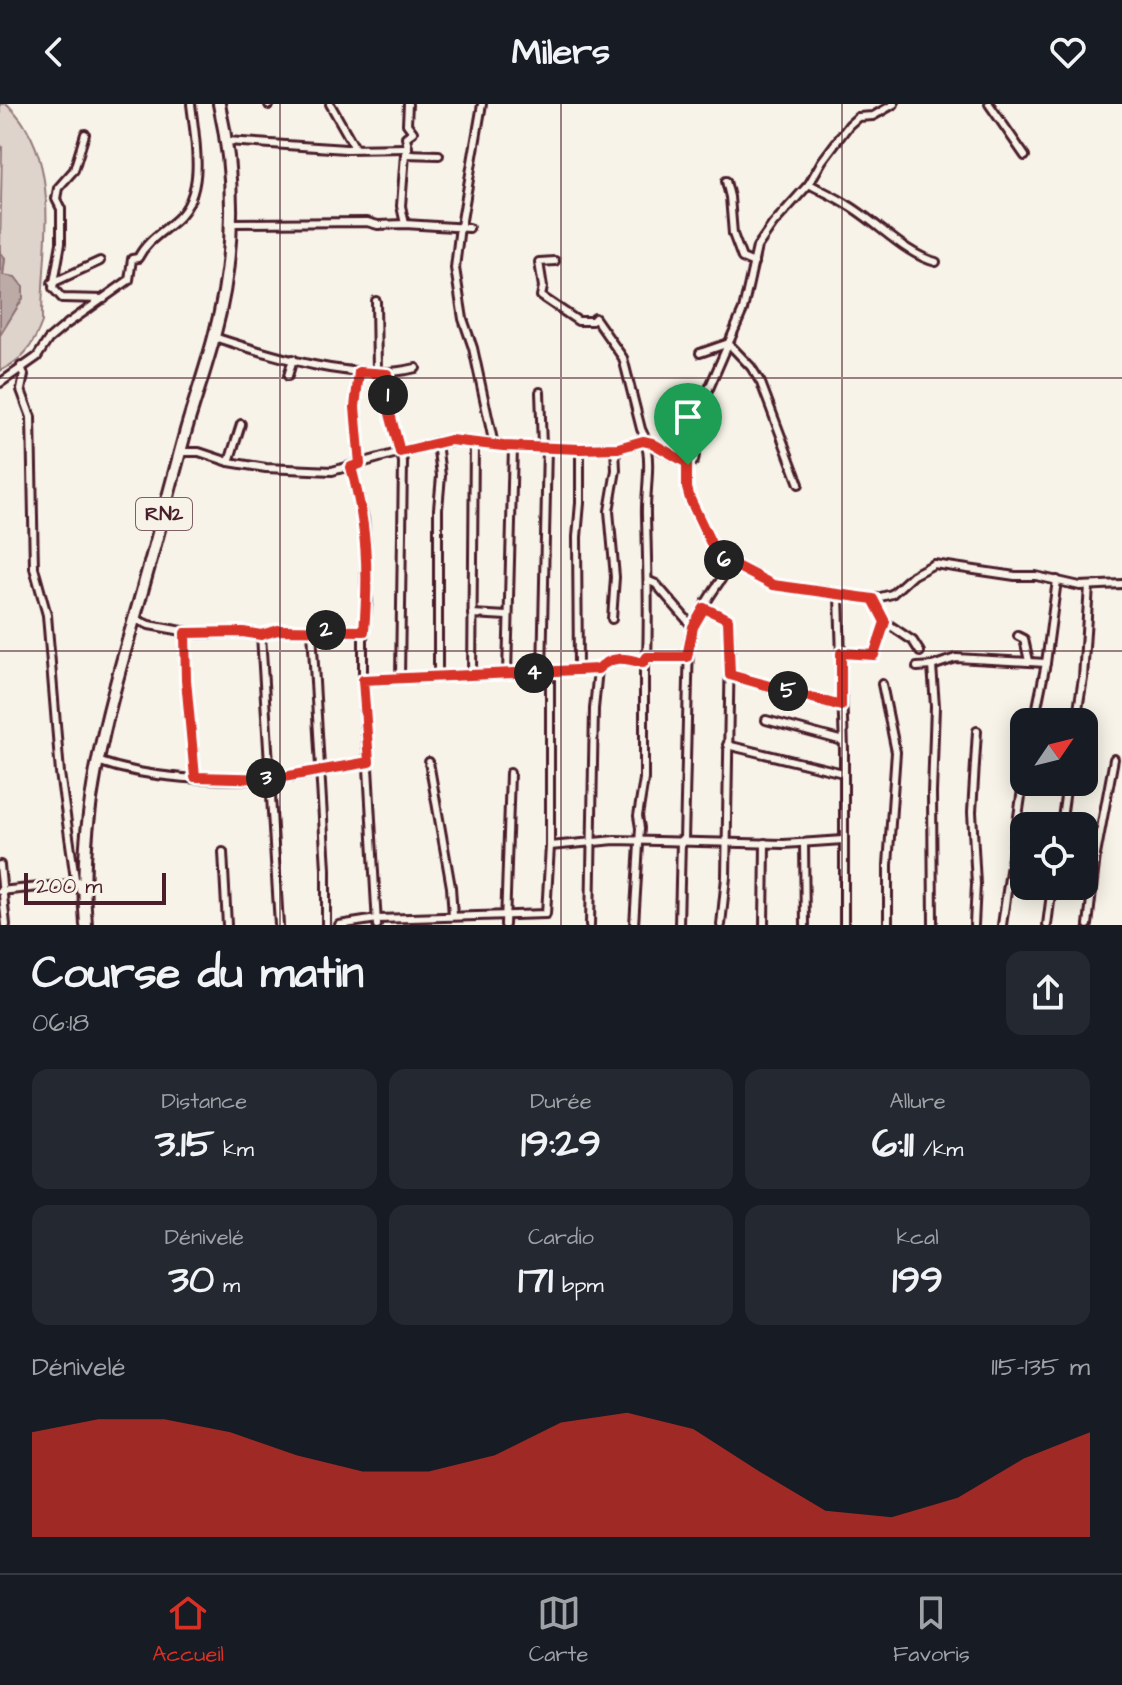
<!DOCTYPE html>
<html lang="fr">
<meta charset="utf-8">
<style>
:root{--surface:#171b24;--page:#242831;--text:#f1f3f6;--muted:#9ea1a6;--line:#363941;--accent:#d93025}
body{margin:0;font-family:"Architects Daughter",sans-serif;background:var(--page);color:var(--text);height:100vh;display:flex;flex-direction:column;font-size:30px;white-space:nowrap}
*{box-sizing:border-box;margin:0}
p{font-size:26px;color:var(--muted)}
.icon{flex:none;width:44px;height:44px;fill:none;stroke:currentColor;stroke-width:2;stroke-linecap:round;stroke-linejoin:round}
.map{position:relative;height:821px;overflow:hidden}
.drawer{display:flex;flex-direction:column;background:var(--surface);flex:1}
.drawer>*{flex:none}
.needle{width:52px;rotate:55deg}
.fabs{position:absolute;left:1010px;top:604px;display:grid;gap:16px}
.fabs a{display:grid;place-items:center;width:88px;height:88px;border-radius:16px;background:var(--surface);box-shadow:0 4px 20px #0003;font-size:40px}
.scale{position:absolute;left:24px;bottom:20px;width:142px;box-sizing:border-box;padding-left:8px;border:4px solid #4a1f2b;border-top:0;font-size:22px;line-height:28px;white-space:nowrap;color:#4a1f2b;-webkit-text-stroke:6px #f7f3e8;paint-order:stroke}
.pin{position:absolute;display:grid;place-items:center;width:68px;height:68px;color:#fff;margin:-82px -34px;border-radius:50% 50% 50% 0;rotate:-45deg;box-shadow:0 0 8px #0007}
.pin .icon{rotate:45deg}
.km{position:absolute;width:40px;height:40px;margin:-20px;border-radius:50%;background:#222;color:#fff;font-size:22px;line-height:40px;text-align:center}
.round{display:grid;place-items:center;flex:none;width:84px;height:84px;border-radius:16px;background:var(--page)}
.head{display:flex;align-items:center;justify-content:space-between;height:136px;padding:0 32px}
h1{font-size:44px;font-weight:700;line-height:60px}
.stats{display:grid;grid-template-columns:repeat(3,1fr);gap:12px;height:136px;padding:8px 32px}
.stats div{display:grid;align-content:center;border-radius:16px;background:var(--page);text-align:center}
.stats b{font-size:40px;font-weight:700}
.stats small{font-size:22px;font-weight:400}
.stats p{font-size:22px}
.chart{height:224px;padding:16px 32px}
.chart p{display:flex;justify-content:space-between}
.chart svg{width:100%;height:144px;margin-top:8px;fill:var(--accent);opacity:.7}
header{display:flex;justify-content:space-between;align-items:center;height:104px;padding:0 32px;background:var(--surface);font-size:36px;font-weight:700}
.tabs{display:flex;justify-content:space-around;align-items:center;height:112px;border-top:2px solid var(--line);background:var(--surface);font-size:22px;color:var(--muted)}
.tabs a{display:grid;justify-items:center;gap:4px}
.tabs .selected{color:var(--accent)}
.map>svg:first-child{display:block}
.green{fill:#ded4cc;stroke:#947a7c;stroke-width:2}
.water{fill:#bcaaa7;stroke:#8e7275;stroke-width:2}
.lines{fill:none;stroke-linecap:round;stroke-linejoin:round}
.minor-casing{stroke:#4a1f2b;stroke-width:12}
.trunk-casing{stroke:#4a1f2b;stroke-width:16}
.minor{stroke:#f7f3e8;stroke-width:6}
.trunk{stroke:#f7f3e8;stroke-width:10}
.route-casing{stroke:#fff;stroke-width:16}
.route{stroke:#d93025;stroke-width:10}
.grid{fill:none;stroke:#4a1f2b;stroke-width:2;stroke-opacity:0.55}
.labels{text-anchor:middle;dominant-baseline:central;stroke-width:7;stroke-linejoin:round;paint-order:stroke}
.shield{fill:#f7f3e8;stroke:#7e5f64;stroke-width:2}
.shield-label{font-size:20px;font-weight:bold;fill:#4a1f2b}
</style>
<header><svg class="icon" aria-label="back" viewBox="0 0 24 24"><path d="M15 5l-7 7 7 7"/></svg>Milers<svg class="icon" aria-label="heart" viewBox="0 0 24 24"><path d="M12 20l-8-8c-3-5 5-10 8-4 3-6 11-1 8 4z"/></svg></header>
<div class="map">
<svg width="1122" height="821" viewBox="0 0 1122 821">
<rect width="100%" height="100%" fill="#f7f3e8"/>
<filter id="ink" filterUnits="userSpaceOnUse"><feTurbulence type="fractalNoise" baseFrequency=".0125" numOctaves="2"/><feDisplacementMap in="SourceGraphic" scale="16" xChannelSelector="R" yChannelSelector="G"/><feConvolveMatrix kernelMatrix="1 2 1 2 8 2 1 2 1" color-interpolation-filters="sRGB"/></filter>
<g filter="url(#ink)">
<!-- green -->
<path class="green" d="M0 0H7C66 56 41 145 42 218 33 242 24 255 0 267V231L23 194 3 171 5 154 0 148 2 43 0 40Z"/>
<!-- water -->
<polygon class="water" points="0,148 5,154 3,171 15,173 23,183 23,194 0,231"/>
<g class="lines">
<!-- minor casing -->
<g class="minor-casing">
<g id="minor">
<polyline points="330,0 355,44"/>
<polyline points="989,0 1025,52"/>
<polyline points="269,1 269,0"/>
<polyline points="85,30 74,66 58,84 56,95 61,105 61,139 53,184 62,194 104,195"/>
<polyline points="227,37 346,45 408,44"/>
<polyline points="405,50 439,51"/>
<polyline points="726,77 730,93 733,130 742,154 754,159"/>
<path d="M809 80C822 87 836 93 848 101 877 118 906 151 936 158"/>
<polyline points="233,119 367,118 378,121 405,120 469,124"/>
<polyline points="405,120 401,102 405,50 408,44 406,33 413,28 407,20 408,0"/>
<polyline points="460,122 455,164 463,215 473,244 494,341"/>
<polyline points="461,122 482,0"/>
<polyline points="555,157 539,158 543,183 541,192 578,217 592,217 595,214 623,254 641,325 647,338"/>
<polyline points="52,179 100,157"/>
<polyline points="376,197 377,268"/>
<path d="M214 233C272 252 357 279 416 264"/>
<polyline points="729,240 751,263 761,279 799,380"/>
<polyline points="700,249 729,239"/>
<polyline points="21,262 24,271 21,286 31,313 34,464 47,511 60,669 75,775 80,779 80,786"/>
<polyline points="359,268 355,303 360,360"/>
<polyline points="387,270 388,302 403,358 400,574"/>
<polyline points="288,272 293,255"/>
<path d="M0 279 37 253 48 236 67 220 129 176 132 155 138 154C147 136 163 128 177 115 207 88 195 35 191 0"/>
<polyline points="540,288 542,342"/>
<polyline points="437,338 441,372 438,405 438,573"/>
<polyline points="181,348 199,348 229,358 266,364 332,367 437,338 461,337 503,342 580,345 618,344 645,338 687,359 687,384 690,395 717,452 773,481 873,495 892,490 913,471 934,460 1015,472 1036,472 1080,482 1122,480"/>
<polyline points="229,358 241,320"/>
<polyline points="688,361 694,357 704,296 743,206 757,143 773,120 809,80 822,57 849,21 858,13 873,12 894,0"/>
<polyline points="351,363 364,415 366,443 365,479 368,497 363,534 363,576"/>
<polyline points="649,477 656,480 693,523"/>
<polyline points="839,492 844,646 844,821"/>
<polyline points="873,495 885,518 913,537 920,548"/>
<polyline points="704,504 728,515 730,539 726,773 721,821"/>
<polyline points="472,510 507,512"/>
<polyline points="135,515 149,521 199,530 243,528 261,531 278,526 364,527"/>
<polyline points="612,515 615,473 609,407 616,366 615,344"/>
<polyline points="312,527 326,765 326,821"/>
<polyline points="185,529 186,576 195,673"/>
<polyline points="261,531 279,821"/>
<polyline points="1018,532 1024,535 1029,557"/>
<polyline points="841,549 874,551 885,518"/>
<polyline points="647,553 687,553"/>
<path d="M643 559 647 553C649 505 647 459 646 411 645 390 652 357 645 338"/>
<polyline points="932,562 935,602 932,689 933,821"/>
<polyline points="917,563 932,562 956,554 1046,559"/>
<polyline points="578,565 577,433 580,399 580,345"/>
<polyline points="542,569 547,343"/>
<polyline points="507,570 513,343"/>
<polyline points="730,571 841,602"/>
<polyline points="472,572 474,338"/>
<polyline points="882,580 896,648 888,761 888,821"/>
<polyline points="766,616 843,637"/>
<polyline points="1034,618 1046,559 1057,476"/>
<polyline points="1076,618 1083,574 1089,482"/>
<polyline points="727,641 843,669"/>
<path d="M97 657C152 676 212 677 270 675 302 673 336 663 369 658"/>
<polyline points="429,658 451,783 453,812"/>
<polyline points="1061,722 1067,678"/>
<path d="M684 736 689 537C697 508 715 484 732 460"/>
<polyline points="804,739 805,821"/>
<polyline points="550,742 615,736 784,740 843,736"/>
<polyline points="223,748 227,821"/>
<polyline points="0,761 6,821"/>
<polyline points="0,787 80,779"/>
<polyline points="339,821 377,815 546,810 550,742 550,568"/>
<path d="M377 821 363 576 598 565C612 551 626 553 644 559V675L638 712 640 724 634 821"/>
<polyline points="505,821 510,669"/>
<polyline points="590,821 594,605 598,565"/>
<polyline points="679,821 681,736"/>
<polyline points="764,821 765,739"/>
<polyline points="974,821 976,780 972,708 977,627"/>
<polyline points="1002,821 1024,672"/>
<polyline points="1047,821 1052,782"/>
<polyline points="1088,821 1096,751 1114,655"/>
</g>
</g>
<!-- trunk casing -->
<g class="trunk-casing">
<path id="trunk" d="M86 821C77 715 106 613 135 512 153 450 169 388 186 326 195 295 206 264 214 233 235 155 237 79 219 0"/>
</g>
<!-- minor -->
<use href="#minor" class="minor"/>
<!-- trunk -->
<use href="#trunk" class="trunk"/>
</g>
</g>
<g class="lines" filter="url(#ink)">
<!-- route casing -->
<g class="route-casing">
<path id="route" d="M359 268 387 270 388 302 400 348 450 336 503 342 580 345 618 344 643 337 652 339 687 359V384L690 395 717 452 773 481 873 495 885 518 874 551 841 549V602L730 571 728 515 704 504 693 523 687 553H647L643 559C625 554 612 551 598 565L363 576 369 658 272 675 195 673 186 576 185 529 243 528 261 531 278 526 364 527C369 467 367 422 351 363L360 360 355 303Z"/>
</g>
<!-- route -->
<use href="#route" class="route"/>
</g>
<!-- grid -->
<path class="grid" d="M280 0V821M561 0V821M842 0V821M0 274H1122M0 547H1122"/>
<g class="labels">
<!-- shield labels -->
<rect class="shield" x="136" y="394" width="56" height="32" rx="6"/>
<g class="shield-label">
<text x="164" y="410">RN2</text>
</g>
</g>
</svg>
<div class="fabs">
<a><svg class="needle" viewBox="-14 -14 28 28"><path d="M0-13l5 13h-10z" fill="#e53935"/><path d="M0 13l5-13h-10z" fill="#9ea1a6"/></svg></a>
<a><svg class="icon" aria-label="locate" viewBox="0 0 24 24"><circle cx="12" cy="12" r="6"/><path d="M12 2v4M12 18v4M2 12h4M18 12h4"/></svg></a>
</div>
<div class="scale">200 m</div>
<div class="pin" style="left:688px;top:361px;background:#1e9e55"><svg class="icon" aria-label="arrive" viewBox="0 0 24 24"><path d="M6 21V4h12l-3 4 3 4H6"/></svg></div>
<b class="km" style="left:388px;top:291px">1</b>
<b class="km" style="left:326px;top:526px">2</b>
<b class="km" style="left:266px;top:674px">3</b>
<b class="km" style="left:534px;top:569px">4</b>
<b class="km" style="left:788px;top:587px">5</b>
<b class="km" style="left:724px;top:456px">6</b>
</div>
<section class="drawer">
<div class="head"><div><h1>Course du matin</h1><p>06:18</p></div><a class="round"><svg class="icon" aria-label="share" viewBox="0 0 24 24"><path d="M12 15V3M7 8l5-5 5 5M5 13v7h14v-7"/></svg></a></div>
<div class="stats">
<div><p>Distance</p><b>3.15<small> km</small></b></div>
<div><p>Durée</p><b>19:29</b></div>
<div><p>Allure</p><b>6:11<small> /km</small></b></div>
</div>
<div class="stats">
<div><p>Dénivelé</p><b>30<small> m</small></b></div>
<div><p>Cardio</p><b>171<small> bpm</small></b></div>
<div><p>kcal</p><b>199</b></div>
</div>
<div class="chart"><p><span>Dénivelé</span>115–135 m</p>
<svg viewBox="0 0 160 44" preserveAspectRatio="none"><path d="M0 44V12L10 8L20 8L30 12L40 19L50 24L60 24L70 19L80 9L90 6L100 11L110 24L120 36L130 38L140 32L150 20L160 12V44z"/></svg>
</div>
</section>
<nav class="tabs">
<a class="selected"><svg class="icon" aria-label="home" viewBox="0 0 24 24"><path d="M3 11l9-7 9 7M6 9v11h12V9"/></svg>Accueil</a>
<a><svg class="icon" aria-label="map" viewBox="0 0 24 24"><path d="M3 6l6-2 6 2 6-2v14l-6 2-6-2-6 2zM9 4v14M15 6v14"/></svg>Carte</a>
<a><svg class="icon" aria-label="saved" viewBox="0 0 24 24"><path d="M7 4h10v16l-5-4-5 4z"/></svg>Favoris</a>
</nav>
